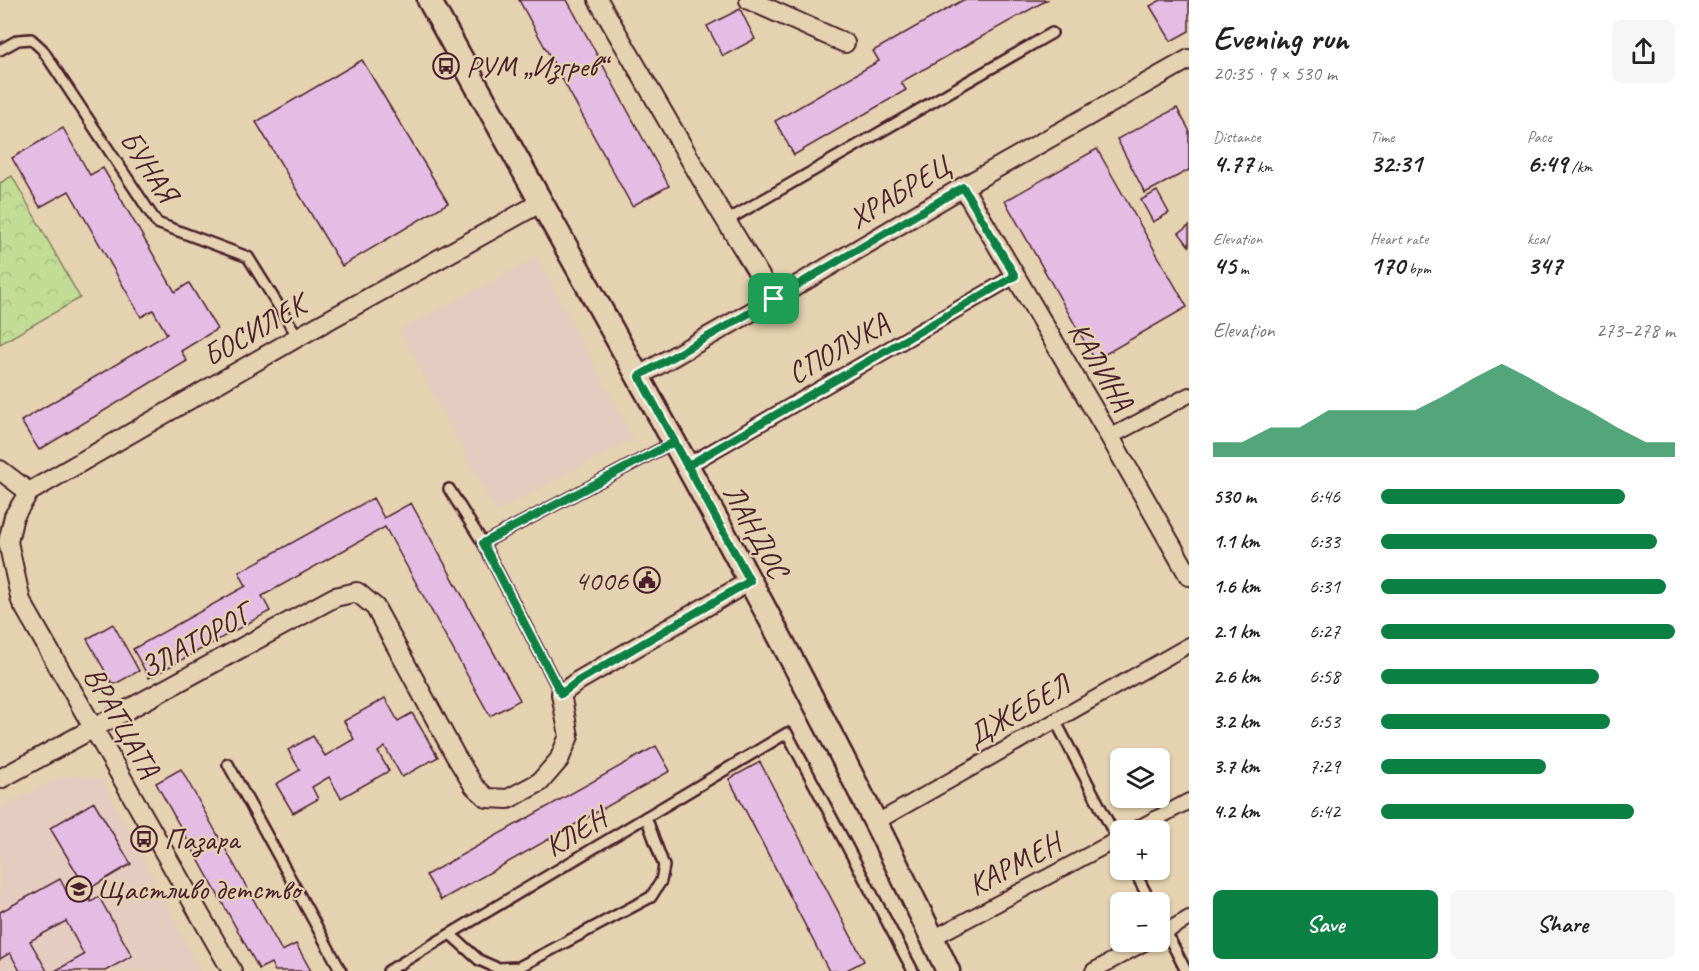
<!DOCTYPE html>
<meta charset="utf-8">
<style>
:root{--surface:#fff;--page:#f6f6f6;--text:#222;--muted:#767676;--accent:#0b8043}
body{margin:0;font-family:Caveat,sans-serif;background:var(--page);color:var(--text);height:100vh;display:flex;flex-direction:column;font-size:22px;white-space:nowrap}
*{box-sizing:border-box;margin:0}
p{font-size:20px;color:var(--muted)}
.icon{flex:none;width:33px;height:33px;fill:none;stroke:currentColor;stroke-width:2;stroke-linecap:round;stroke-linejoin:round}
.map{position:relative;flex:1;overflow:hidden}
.sheet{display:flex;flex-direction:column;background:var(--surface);width:510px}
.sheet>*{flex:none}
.fabs{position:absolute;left:1110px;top:748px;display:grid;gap:12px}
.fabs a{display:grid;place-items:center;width:60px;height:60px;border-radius:9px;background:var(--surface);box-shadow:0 2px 4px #0004;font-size:30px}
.pin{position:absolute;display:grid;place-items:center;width:51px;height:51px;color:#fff;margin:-26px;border-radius:12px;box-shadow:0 3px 9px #0006}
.round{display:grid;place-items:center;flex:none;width:63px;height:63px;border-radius:9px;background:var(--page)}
.overview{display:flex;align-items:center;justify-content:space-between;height:102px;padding:0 24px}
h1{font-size:33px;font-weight:700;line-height:45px}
.stats{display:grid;grid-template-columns:repeat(3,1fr);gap:9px;height:102px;padding:6px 24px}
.stats div{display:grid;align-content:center}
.stats b{font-size:26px;font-weight:700}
.stats small{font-size:16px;font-weight:400}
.stats p{font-size:16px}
.chart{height:168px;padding:12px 24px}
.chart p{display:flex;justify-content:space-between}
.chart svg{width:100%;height:108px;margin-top:6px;fill:var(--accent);opacity:.7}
.action{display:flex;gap:12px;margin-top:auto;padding:12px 24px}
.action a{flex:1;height:69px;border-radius:9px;background:var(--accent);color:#fff;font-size:24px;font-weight:700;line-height:69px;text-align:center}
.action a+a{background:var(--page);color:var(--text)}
ul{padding:0 24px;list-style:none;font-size:20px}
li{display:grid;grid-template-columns:96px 72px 1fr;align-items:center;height:45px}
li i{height:15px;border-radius:8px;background:var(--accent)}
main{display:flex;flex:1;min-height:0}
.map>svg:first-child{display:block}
.built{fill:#e5ccc0}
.forest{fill:url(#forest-crowns);stroke:#867e60;stroke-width:1.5}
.building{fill:#e4bde5;stroke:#4a1f2b;stroke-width:1.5}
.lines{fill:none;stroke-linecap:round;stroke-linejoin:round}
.service-casing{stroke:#4a1f2b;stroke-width:14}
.pedestrian-casing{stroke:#4a1f2b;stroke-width:18}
.minor-casing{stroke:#4a1f2b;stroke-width:22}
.tertiary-casing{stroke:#4a1f2b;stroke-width:27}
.service{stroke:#e5d2b0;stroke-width:9}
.pedestrian{stroke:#e5d2b0;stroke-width:14}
.minor{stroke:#e5d2b0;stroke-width:18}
.tertiary{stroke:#e5d2b0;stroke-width:22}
.route-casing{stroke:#fff;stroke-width:12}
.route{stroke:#0b8043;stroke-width:8}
.labels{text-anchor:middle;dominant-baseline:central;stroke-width:4.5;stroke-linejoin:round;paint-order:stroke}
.poi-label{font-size:30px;fill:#4a1f2b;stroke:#e5d2b0;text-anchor:start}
.street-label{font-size:30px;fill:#4a1f2b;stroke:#e5d2b0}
</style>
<main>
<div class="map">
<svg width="1189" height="971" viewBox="0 0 1189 971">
<defs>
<pattern id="forest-crowns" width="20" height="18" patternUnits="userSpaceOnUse" patternTransform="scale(1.5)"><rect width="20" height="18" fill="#c1dd95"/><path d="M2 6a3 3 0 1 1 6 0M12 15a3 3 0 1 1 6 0" fill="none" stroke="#a7bd81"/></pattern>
</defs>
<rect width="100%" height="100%" fill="#e5d2b0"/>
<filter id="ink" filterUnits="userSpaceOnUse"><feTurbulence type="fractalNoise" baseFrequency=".0167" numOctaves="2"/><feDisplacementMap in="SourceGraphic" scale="12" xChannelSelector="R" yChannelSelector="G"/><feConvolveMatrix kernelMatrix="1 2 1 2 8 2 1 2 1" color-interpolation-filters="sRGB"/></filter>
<g filter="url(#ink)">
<!-- built -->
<g class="built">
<polygon points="537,257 633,439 496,512 400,330"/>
<polygon points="79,775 103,780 200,971 0,971 0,808 60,777"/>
</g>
<!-- forest -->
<polygon class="forest" points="12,176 80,298 0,344 0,183"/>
<!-- building -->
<g class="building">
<polygon points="519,0 567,0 669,186 632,206"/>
<polygon points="963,0 1047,0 901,82 906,90 794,155 775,121 879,61 873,51"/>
<polygon points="1161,0 1189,0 1189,31 1171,41 1150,6"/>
<polygon points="740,9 755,39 723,56 707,26"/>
<polygon points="362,60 448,203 342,266 256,122"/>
<polygon points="1177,108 1189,130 1189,170 1145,193 1117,139"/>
<polygon points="63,128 90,175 103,168 175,292 189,283 217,329 181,351 187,361 39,450 21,421 167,334 153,310 141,317 69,191 40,207 12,158"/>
<polygon points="1097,149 1187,307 1095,360 1005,201"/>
<polygon points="1157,191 1169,213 1153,222 1141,200"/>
<polygon points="1189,226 1189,246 1179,233"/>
<polygon points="373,498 384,518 411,503 520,700 490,716 385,527 262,596 270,611 149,678 133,649 246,586 239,572"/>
<polygon points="113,624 139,671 113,685 87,639"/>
<polygon points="385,698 398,721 412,713 438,757 402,777 385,747 378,752 389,771 341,798 329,777 312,787 318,799 293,813 276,784 300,770 288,750 313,736 325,756 354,739 344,721"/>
<polygon points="656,746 670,771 441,900 426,875"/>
<polygon points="760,762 864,961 845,971 829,971 729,779"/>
<polygon points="181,769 282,951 296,944 311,971 275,971 271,963 259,969 156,783"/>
<polygon points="94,802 131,864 87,890 50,828"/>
<polygon points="60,879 71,900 85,892 91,902 99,897 132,956 105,971 55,971 84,955 66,921 30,941 47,971 20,971 10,953 0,959 0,912"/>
</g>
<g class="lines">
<!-- service casing -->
<g class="service-casing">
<g id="service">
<polyline points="0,50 18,40 31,39 42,49 157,223 248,257 298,337"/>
<polyline points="726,221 1052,33"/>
<polyline points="449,489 483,543"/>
<polyline points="561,694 483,543 674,442"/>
<polyline points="1055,720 1119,843"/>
<polyline points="228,764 341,971"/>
<polyline points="1134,870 1151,903"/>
<polyline points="1160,920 1186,971"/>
<polyline points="450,934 479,960 497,968 519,967 651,897 661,881 664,866 646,817"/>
<polyline points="388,971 787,733 913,971"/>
</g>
</g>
<!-- pedestrian casing -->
<g class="pedestrian-casing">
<g id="pedestrian">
<polyline points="1110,437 1189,395"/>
<polyline points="687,466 1015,276"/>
<polyline points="875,823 1189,645"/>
<polyline points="1133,831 1189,801"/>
<polyline points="1160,935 1189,918"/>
<polyline points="933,938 1120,838"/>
<polyline points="1093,971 1146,942"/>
</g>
</g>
<!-- minor casing -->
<g class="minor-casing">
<g id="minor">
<polyline points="598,0 717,206 774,299"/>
<polyline points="749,0 845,43"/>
<polyline points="963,187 1110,437 1189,576"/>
<polyline points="639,376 774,299 963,187 1189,59"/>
<polyline points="0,470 29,492"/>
<polyline points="0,779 335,597 357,592 375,607 455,755 474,786 487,798 508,799 540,782 559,760 569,736 561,694 578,681 750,581"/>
<polyline points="232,971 21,601 8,542 14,516 29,492 298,337 540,203"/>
</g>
</g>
<!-- tertiary casing -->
<g class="tertiary-casing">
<path id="tertiary" d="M429 0C606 322 791 639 948 971"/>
</g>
<!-- service -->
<use href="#service" class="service"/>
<!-- pedestrian -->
<use href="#pedestrian" class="pedestrian"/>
<!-- minor -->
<use href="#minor" class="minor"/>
<!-- tertiary -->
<use href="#tertiary" class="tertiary"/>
</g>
</g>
<g class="lines" filter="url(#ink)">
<!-- route casing -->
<g class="route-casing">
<path id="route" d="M774 299 639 376C676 445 713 513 750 581L578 681 561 694 483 543 674 442 687 466 1015 276 963 187 774 299"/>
</g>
<!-- route -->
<use href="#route" class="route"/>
</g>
<!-- icons -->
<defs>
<g id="bus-ring" transform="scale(1.35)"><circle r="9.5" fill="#e5d2b0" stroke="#4a1f2b" stroke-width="1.5"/><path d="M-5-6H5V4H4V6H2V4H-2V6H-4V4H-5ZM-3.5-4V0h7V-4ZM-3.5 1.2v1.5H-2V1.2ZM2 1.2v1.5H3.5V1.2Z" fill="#4a1f2b"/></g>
<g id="civic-ring" transform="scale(1.35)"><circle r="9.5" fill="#e5d2b0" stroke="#4a1f2b" stroke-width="1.5"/><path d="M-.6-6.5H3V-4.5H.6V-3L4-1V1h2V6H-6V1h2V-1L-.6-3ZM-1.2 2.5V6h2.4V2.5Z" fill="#4a1f2b"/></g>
<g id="school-ring" transform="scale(1.35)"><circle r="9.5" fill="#e5d2b0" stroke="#4a1f2b" stroke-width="1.5"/><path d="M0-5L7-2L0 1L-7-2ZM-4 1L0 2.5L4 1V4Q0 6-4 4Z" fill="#4a1f2b"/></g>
</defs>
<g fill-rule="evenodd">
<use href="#bus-ring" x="446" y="66"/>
<use href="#civic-ring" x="647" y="580"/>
<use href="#bus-ring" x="144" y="839"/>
<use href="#school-ring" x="79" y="889"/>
</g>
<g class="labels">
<!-- poi labels -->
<g class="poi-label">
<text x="466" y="66">РУМ „Изгрев“</text>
<text x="628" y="580" text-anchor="end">4006</text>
<text x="164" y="839">Пазара</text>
<text x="98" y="889">Щастливо детство</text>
</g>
<!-- street labels -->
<g class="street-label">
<text transform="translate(149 166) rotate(56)">БУНАЯ</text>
<text transform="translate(899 192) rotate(-31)">ХРАБРЕЦ</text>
<text transform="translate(254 330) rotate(-30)">БОСИЛЕК</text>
<text transform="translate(838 348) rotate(-30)">СПОЛУКА</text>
<text transform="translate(1101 366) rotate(59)">КАЛИНА</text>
<text transform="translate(756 531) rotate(61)">ЛАНДОС</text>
<text transform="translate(195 641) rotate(-29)">ЗЛАТОРОГ</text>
<text transform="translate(1018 710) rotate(-30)">ДЖЕБЕЛ</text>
<text transform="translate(122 722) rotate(60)">ВРАТЦАТА</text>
<text transform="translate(575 832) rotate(-31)">КЛЕН</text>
<text transform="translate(1014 864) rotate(-28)">КАРМЕН</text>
</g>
</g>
</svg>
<div class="fabs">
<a><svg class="icon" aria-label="layers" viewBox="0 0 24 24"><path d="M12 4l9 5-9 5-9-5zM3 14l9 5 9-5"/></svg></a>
<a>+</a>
<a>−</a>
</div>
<div class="pin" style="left:774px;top:299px;background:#1e9e55"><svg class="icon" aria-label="arrive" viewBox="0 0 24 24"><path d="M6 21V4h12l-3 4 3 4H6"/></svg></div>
</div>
<section class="sheet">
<div class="overview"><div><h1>Evening run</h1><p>20:35 · 9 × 530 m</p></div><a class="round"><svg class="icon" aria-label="share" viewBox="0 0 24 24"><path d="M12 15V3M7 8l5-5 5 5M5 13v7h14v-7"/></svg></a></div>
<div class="stats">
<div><p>Distance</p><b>4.77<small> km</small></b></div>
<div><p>Time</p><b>32:31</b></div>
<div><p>Pace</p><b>6:49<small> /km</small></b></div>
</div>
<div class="stats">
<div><p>Elevation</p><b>45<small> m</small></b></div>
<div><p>Heart rate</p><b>170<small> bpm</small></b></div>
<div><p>kcal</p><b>347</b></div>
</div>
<div class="chart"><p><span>Elevation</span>273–278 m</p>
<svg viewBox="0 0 160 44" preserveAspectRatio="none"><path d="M0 44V38L10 38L20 32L30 32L40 25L50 25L60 25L70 25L80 19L90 12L100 6L110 12L120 19L130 25L140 32L150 38L160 38V44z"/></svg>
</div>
<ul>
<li><b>530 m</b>6:46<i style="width:83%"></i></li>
<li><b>1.1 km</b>6:33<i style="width:94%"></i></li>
<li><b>1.6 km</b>6:31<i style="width:97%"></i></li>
<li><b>2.1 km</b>6:27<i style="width:100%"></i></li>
<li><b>2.6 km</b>6:58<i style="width:74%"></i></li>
<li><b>3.2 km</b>6:53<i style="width:78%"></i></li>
<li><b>3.7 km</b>7:29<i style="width:56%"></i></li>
<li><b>4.2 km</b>6:42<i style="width:86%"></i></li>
</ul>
<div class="action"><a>Save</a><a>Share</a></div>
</section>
</main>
